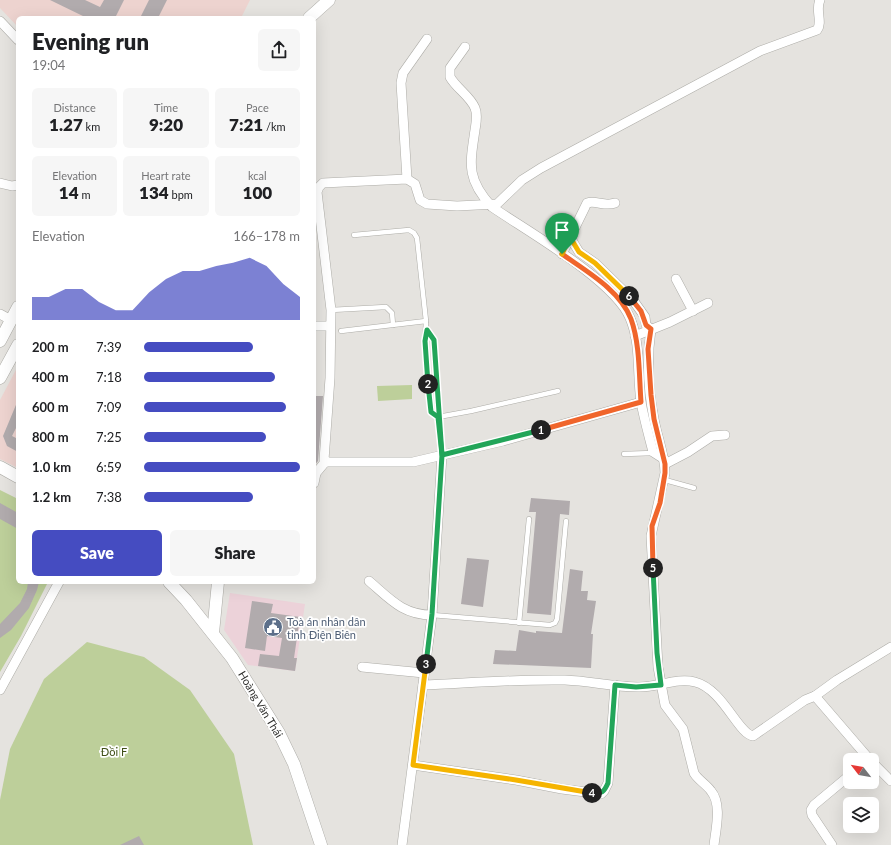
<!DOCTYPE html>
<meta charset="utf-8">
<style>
:root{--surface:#fff;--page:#f6f6f6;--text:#202124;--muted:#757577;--accent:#454cc1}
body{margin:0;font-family:Lato,sans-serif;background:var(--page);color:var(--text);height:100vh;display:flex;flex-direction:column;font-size:15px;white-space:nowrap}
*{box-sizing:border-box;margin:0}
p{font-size:13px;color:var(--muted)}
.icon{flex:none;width:22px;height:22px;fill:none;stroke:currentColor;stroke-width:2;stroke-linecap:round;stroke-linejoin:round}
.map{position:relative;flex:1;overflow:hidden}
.side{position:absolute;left:16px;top:16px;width:300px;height:568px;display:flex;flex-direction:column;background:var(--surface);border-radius:6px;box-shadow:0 4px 16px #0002}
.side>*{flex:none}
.needle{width:26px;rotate:301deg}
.buttons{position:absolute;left:843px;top:753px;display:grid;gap:8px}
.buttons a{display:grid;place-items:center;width:36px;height:36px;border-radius:6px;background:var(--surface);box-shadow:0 4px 16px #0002;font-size:20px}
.pin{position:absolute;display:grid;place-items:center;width:34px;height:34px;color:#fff;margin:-41px -17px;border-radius:50% 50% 50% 0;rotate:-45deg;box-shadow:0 0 4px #0007}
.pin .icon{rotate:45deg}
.km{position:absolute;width:20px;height:20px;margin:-10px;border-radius:50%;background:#222;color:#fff;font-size:11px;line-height:20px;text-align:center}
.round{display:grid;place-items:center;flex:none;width:42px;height:42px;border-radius:6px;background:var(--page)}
.summary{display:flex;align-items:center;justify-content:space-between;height:68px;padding:0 16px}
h1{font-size:22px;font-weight:800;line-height:30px}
.stats{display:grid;grid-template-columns:repeat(3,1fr);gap:6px;height:68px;padding:4px 16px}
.stats div{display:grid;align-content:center;border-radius:6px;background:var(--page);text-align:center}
.stats b{font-size:17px;font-weight:800}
.stats small{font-size:11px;font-weight:400}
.stats p{font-size:11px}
.chart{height:112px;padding:8px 16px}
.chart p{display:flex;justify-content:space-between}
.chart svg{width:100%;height:72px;margin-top:4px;fill:var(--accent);opacity:.7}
.cta{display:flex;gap:8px;margin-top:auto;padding:8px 16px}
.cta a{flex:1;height:46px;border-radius:6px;background:var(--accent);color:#fff;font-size:16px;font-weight:800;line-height:46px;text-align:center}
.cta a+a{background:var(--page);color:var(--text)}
ul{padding:0 16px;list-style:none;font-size:13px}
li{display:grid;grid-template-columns:64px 48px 1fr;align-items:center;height:30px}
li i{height:10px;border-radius:5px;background:var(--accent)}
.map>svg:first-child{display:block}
.commercial{fill:#ecd2d9}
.education{fill:#edd3cf}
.green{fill:#bdcf9a}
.building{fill:#b1abad}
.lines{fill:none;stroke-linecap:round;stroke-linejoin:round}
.service-casing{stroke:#adaca7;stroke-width:5.5}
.minor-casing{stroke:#adaca7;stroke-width:10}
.tertiary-casing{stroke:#adaca7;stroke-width:13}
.service{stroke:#fff;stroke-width:4.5}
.minor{stroke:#fff;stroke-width:9}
.tertiary{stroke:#fff;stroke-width:12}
.split-1-casing{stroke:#fff;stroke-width:8}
.split-2-casing{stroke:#fff;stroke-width:8}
.split-3-casing{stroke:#fff;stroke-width:8}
.split-4-casing{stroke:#fff;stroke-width:8}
.split-5-casing{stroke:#fff;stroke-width:8}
.split-6-casing{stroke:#fff;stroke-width:8}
.split-7-casing{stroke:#fff;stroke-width:8}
.split-1{stroke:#f0652b;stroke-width:5}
.split-2{stroke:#22a559;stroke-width:5}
.split-3{stroke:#22a559;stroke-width:5}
.split-4{stroke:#f5b400;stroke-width:5}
.split-5{stroke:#22a559;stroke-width:5}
.split-6{stroke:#f0652b;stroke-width:5}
.split-7{stroke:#f5b400;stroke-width:5}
.labels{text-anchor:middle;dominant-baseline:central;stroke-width:3.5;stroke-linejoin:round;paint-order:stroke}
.service-label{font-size:11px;fill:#4e5e75;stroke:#fff;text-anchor:start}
.street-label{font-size:11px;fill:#2f2f2d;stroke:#fff}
.park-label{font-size:11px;fill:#3f4f17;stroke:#fff}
</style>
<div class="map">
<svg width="891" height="845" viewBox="0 0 891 845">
<rect width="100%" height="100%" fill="#e5e3df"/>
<!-- commercial -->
<polygon class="commercial" points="230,593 305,604 295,671 248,665 224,630"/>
<!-- education -->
<g class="education">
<polygon points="0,0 250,0 241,18 18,18 18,27 0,8"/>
<polygon points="18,366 18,468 0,459 0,400"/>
</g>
<!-- green -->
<g class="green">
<polygon points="412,385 412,399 378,401 377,386"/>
<polygon points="0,490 18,499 18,582 48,582 21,636 0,672"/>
<polygon points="87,642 144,657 190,690 234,754 253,845 0,845 0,800 10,749 44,679"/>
</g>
<!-- building -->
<g class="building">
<polygon points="50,0 85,0 100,7 104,0 124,0 115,18 87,18"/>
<polygon points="149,0 167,0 158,18 140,18"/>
<polygon points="314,396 323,396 318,461 314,466"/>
<polygon points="18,400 18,424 12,436 18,439 18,452 7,446 3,436"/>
<polygon points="531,498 570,501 569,515 560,514 551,615 527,613 536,512 529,512"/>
<polygon points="0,503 18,513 18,529 0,519"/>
<polygon points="467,558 489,560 483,607 461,604"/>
<polygon points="570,569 583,571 581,591 588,591 587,600 596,601 591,634 593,634 591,668 493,664 495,650 516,651 519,630 536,633 536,631 562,633"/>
<polygon points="28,582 39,582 37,590 29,608 11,630 0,638 0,624 20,603 27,589"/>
<polygon points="252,601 273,604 271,613 300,617 294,658 297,658 295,671 258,666 260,654 279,656 282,638 267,636 265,651 245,648"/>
<polygon points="139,836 144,845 120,845"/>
</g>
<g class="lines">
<!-- service casing -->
<g class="service-casing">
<g id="service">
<polyline points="354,235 409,230 414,233 417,238 426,321 425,341 431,412 438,417 471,411 558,391"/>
<polyline points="331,310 386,307 392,313 393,325"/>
<polyline points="427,330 434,340 442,455"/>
<polyline points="341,331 426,321"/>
<polyline points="624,454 653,453"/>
<polyline points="665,480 694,488"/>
<polyline points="432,615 550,625 555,623 557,619 566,521"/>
<polyline points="519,623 529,519"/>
</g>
</g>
<!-- minor casing -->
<g class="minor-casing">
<g id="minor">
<polyline points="0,21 18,40"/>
<path d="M465 47 450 68V77C456 88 470 96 475 108 478 115 476 123 475 130 470 164 466 179 492 207 527 231 614 280 630 318 641 343 637 375 641 402 644 419 649 436 653 452L664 459"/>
<polyline points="407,179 401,83 403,73 427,39"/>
<polyline points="0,183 12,186 18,185"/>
<path d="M570 237 579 252 595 263 633 300 645 317 646 325 651 329C647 357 648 390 654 419 657 437 665 455 665 473L651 536 658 667 665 705 683 729 694 773C698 780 706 784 711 791 722 804 716 828 714 845"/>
<path d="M562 254 587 203C596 200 605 207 615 203"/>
<polyline points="676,279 693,311"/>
<polyline points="0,314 11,320"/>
<polyline points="314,326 330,326"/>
<polyline points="635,336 670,322 708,303"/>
<path d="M641 402 503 441 413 462H326L324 460 330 378 331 310 317 192 319 187 323 183 407 179 415 184 420 200 427 204 457 206 497 204 522 180 541 168 760 51 817 30C823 22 815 10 820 0"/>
<polyline points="665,464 688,452 712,436 725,435"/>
<polyline points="314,483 316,473 326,461"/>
<path d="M369 581C390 599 403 615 432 615"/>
<polyline points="362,667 424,673"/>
<path d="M423 685C470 683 518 679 565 680 590 681 614 687 638 687 656 688 677 677 695 682 723 689 738 734 753 736L805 700 815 696 870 760"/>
<polyline points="0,690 59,582"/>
<polyline points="815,696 837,680 891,647"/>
<polyline points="872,762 891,781"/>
<polyline points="413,765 516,780 562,789 601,794 604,791 608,783 615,685"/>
<polyline points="402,845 432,615 442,455"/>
<polyline points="832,845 812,815 811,810 814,805 850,775"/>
</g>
</g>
<!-- tertiary casing -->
<g class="tertiary-casing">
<g id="tertiary">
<polyline points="309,18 329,0"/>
<polyline points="0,341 18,307"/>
<polyline points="0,378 18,345"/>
<polyline points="0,467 18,477"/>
<polyline points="169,582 186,600 232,658 279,733 294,764 321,845"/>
<polyline points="213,633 218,582"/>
</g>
</g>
<!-- service -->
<use href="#service" class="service"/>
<!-- minor -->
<use href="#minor" class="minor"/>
<!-- tertiary -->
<use href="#tertiary" class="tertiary"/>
</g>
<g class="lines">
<!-- split-1 casing -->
<g class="split-1-casing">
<path id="split-1" d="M541 430 641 402C639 375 640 344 631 319 620 290 586 271 562 254"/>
</g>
<!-- split-2 casing -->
<g class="split-2-casing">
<polyline id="split-2" points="428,384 425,341 427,330 434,340 442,455 541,430"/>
</g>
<!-- split-3 casing -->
<g class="split-3-casing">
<polyline id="split-3" points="426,664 432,614 442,455 438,417 431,412 428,384"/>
</g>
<!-- split-4 casing -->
<g class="split-4-casing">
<polyline id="split-4" points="426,664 413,765 516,780 592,793"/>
</g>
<!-- split-5 casing -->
<g class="split-5-casing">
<path id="split-5" d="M592 793C602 794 604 792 608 783L615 685 636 687 661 685 657 653 653 568"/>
</g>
<!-- split-6 casing -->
<g class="split-6-casing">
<polyline id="split-6" points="629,296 641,311 646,325 651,329 648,349 651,395 654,419 665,464 665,473 660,503 652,526 653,568"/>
</g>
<!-- split-7 casing -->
<g class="split-7-casing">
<polyline id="split-7" points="562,254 570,237 579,252 595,263 629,296"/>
</g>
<!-- split-1 -->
<use href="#split-1" class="split-1"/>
<!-- split-2 -->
<use href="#split-2" class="split-2"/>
<!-- split-3 -->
<use href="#split-3" class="split-3"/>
<!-- split-4 -->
<use href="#split-4" class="split-4"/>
<!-- split-5 -->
<use href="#split-5" class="split-5"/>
<!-- split-6 -->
<use href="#split-6" class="split-6"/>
<!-- split-7 -->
<use href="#split-7" class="split-7"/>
</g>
<!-- icons -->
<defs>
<g id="civic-disc" transform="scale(1)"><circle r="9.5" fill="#5c6f8a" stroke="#fff"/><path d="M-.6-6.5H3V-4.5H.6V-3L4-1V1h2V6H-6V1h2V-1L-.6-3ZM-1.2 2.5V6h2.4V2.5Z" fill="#fff"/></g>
</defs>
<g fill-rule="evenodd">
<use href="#civic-disc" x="273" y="627"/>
</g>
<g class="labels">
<!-- service labels -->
<g class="service-label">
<text x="287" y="621">Toà án nhân dân<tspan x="287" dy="13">tỉnh Điện Biên</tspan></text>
</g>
<!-- street labels -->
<g class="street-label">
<text transform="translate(261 704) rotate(59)">Hoàng Văn Thái</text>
</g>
<!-- park labels -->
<g class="park-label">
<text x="114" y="751">Đồi F</text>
</g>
</g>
</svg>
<div class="buttons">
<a><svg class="needle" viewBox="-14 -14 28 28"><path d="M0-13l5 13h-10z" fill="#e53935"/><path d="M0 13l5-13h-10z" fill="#757577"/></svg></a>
<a><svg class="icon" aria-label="layers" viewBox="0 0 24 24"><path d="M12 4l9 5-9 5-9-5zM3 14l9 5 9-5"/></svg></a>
</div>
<div class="pin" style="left:562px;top:254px;background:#1e9e55"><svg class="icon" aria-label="arrive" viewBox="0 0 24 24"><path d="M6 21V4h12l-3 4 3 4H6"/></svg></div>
<b class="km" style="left:541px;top:430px">1</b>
<b class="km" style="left:428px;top:384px">2</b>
<b class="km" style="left:426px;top:664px">3</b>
<b class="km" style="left:592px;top:793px">4</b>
<b class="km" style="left:653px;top:568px">5</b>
<b class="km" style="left:629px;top:296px">6</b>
<section class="side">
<div class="summary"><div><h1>Evening run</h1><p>19:04</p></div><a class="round"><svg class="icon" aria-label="share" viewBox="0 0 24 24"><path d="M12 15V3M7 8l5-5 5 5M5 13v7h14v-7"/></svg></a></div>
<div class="stats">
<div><p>Distance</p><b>1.27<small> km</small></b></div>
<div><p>Time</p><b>9:20</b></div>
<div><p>Pace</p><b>7:21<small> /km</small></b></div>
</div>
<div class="stats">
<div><p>Elevation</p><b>14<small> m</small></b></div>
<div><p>Heart rate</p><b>134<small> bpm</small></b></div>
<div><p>kcal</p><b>100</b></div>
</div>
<div class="chart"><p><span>Elevation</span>166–178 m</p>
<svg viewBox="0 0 160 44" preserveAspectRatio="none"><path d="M0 44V30L10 30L20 25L30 25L40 33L50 38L60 38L70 27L80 19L90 14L100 14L110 11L120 9L130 6L140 11L150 22L160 30V44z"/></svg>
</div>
<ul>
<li><b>200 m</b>7:39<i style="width:70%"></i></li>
<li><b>400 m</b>7:18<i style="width:84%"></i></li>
<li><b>600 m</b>7:09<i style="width:91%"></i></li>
<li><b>800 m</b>7:25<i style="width:78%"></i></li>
<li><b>1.0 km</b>6:59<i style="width:100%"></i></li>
<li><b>1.2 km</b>7:38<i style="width:70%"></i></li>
</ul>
<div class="cta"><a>Save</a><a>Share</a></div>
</section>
</div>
